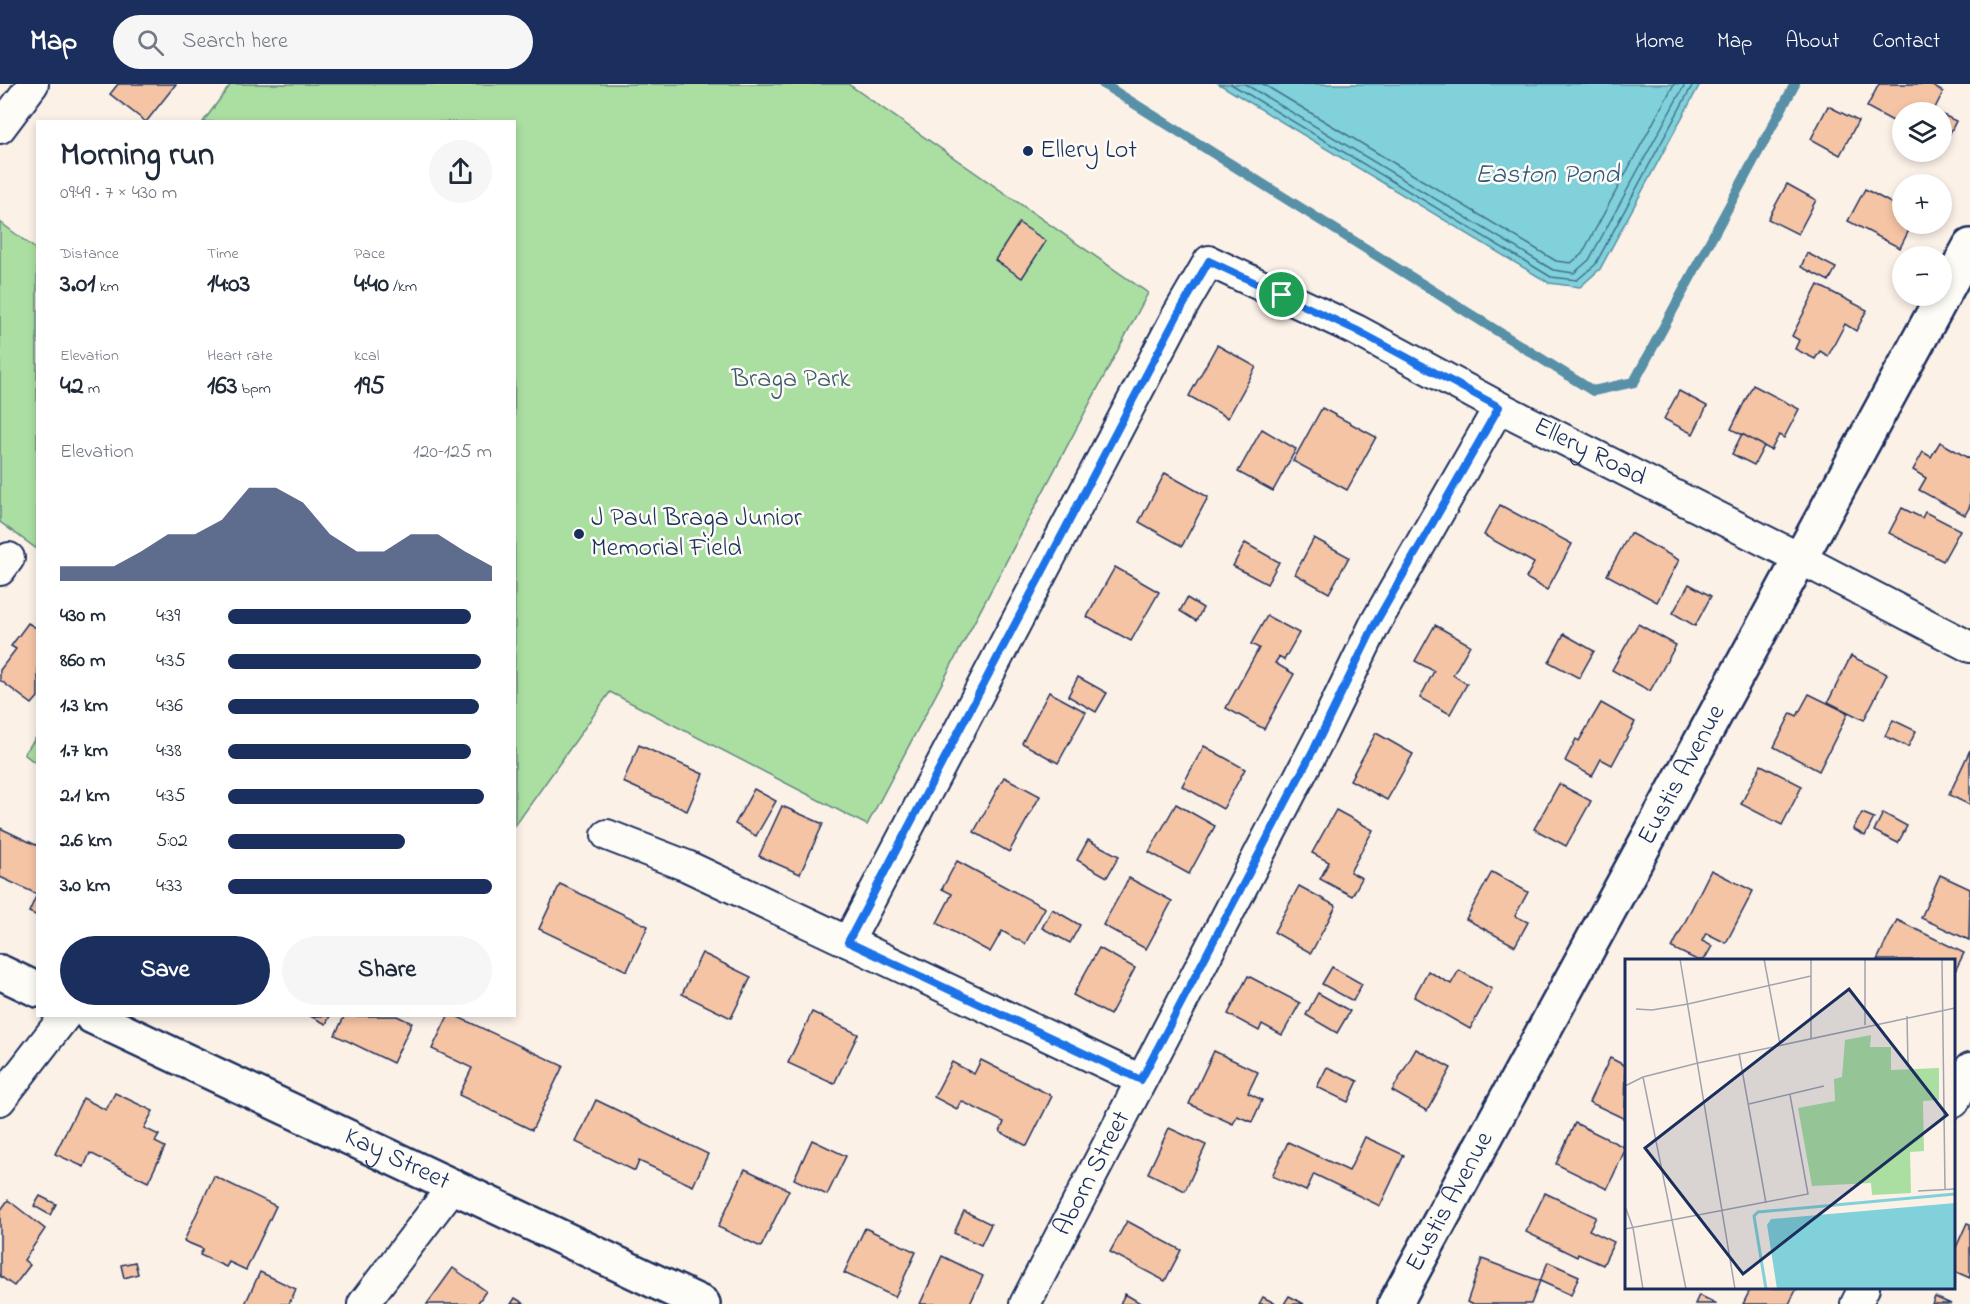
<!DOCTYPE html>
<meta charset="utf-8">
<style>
:root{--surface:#fff;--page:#f6f6f7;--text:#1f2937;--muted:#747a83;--accent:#1b2f5e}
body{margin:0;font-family:"Indie Flower",sans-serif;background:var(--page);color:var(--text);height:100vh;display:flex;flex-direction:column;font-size:22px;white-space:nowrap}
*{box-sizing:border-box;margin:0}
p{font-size:20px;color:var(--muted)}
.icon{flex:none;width:33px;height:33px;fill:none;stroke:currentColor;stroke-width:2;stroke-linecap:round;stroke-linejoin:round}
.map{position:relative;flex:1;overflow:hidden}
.details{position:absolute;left:36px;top:36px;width:480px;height:897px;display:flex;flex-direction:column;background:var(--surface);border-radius:0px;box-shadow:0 3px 9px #0003}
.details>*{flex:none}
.tools{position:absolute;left:1892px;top:18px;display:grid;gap:12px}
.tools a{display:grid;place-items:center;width:60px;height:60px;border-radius:50%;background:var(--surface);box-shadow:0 3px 9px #0003;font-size:30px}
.pin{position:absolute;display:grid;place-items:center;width:51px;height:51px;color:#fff;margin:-26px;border:3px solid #fff;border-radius:50%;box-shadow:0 2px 6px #0007}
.round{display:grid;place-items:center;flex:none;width:63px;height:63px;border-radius:32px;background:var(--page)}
.headline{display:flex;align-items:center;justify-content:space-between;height:102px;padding:0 24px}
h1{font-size:33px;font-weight:700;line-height:45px}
.figures{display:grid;grid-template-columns:repeat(3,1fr);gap:9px;height:102px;padding:6px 24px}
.figures div{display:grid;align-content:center}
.figures b{font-size:26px;font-weight:700}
.figures small{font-size:16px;font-weight:400}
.figures p{font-size:16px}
.chart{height:168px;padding:12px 24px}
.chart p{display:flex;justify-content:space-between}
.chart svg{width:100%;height:108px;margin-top:6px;fill:var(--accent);opacity:.7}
.action{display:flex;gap:12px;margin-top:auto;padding:12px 24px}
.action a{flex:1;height:69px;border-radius:36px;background:var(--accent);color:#fff;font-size:24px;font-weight:700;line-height:69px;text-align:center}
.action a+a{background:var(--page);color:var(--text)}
ul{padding:0 24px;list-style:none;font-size:20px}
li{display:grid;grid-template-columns:96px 72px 1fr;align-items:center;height:45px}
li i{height:15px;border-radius:8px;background:var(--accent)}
header{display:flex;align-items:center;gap:36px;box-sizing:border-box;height:84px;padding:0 30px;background:var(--accent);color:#fff}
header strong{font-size:28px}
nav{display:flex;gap:33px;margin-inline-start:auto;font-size:21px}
.search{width:420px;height:54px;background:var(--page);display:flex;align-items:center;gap:15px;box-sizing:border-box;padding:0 21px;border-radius:33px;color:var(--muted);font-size:22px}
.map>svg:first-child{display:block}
.green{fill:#abdfa1;stroke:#638780;stroke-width:1.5}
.water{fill:#80d1d9;stroke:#5890a8;stroke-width:1.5}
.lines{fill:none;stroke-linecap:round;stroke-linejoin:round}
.shore{stroke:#43708f;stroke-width:1.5}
.stream{stroke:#5890a8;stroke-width:10}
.building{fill:#f5c4a5;stroke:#1b2f5e;stroke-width:1.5}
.street-casing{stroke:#1b2f5e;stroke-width:34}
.secondary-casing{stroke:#1b2f5e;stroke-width:38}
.street{stroke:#fdfcf7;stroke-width:30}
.secondary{stroke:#fdfcf7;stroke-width:33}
.route-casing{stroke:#fff;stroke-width:12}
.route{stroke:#1a73e8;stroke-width:8}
.poi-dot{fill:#1b2f5e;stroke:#fdfcf7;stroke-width:2}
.labels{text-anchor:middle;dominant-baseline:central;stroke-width:5;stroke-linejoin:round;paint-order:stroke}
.poi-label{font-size:26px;fill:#1b2f5e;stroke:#fdfcf7;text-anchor:start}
.park-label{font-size:26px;fill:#3f5b6f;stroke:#fdfcf7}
.street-label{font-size:26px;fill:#1b2f5e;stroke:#fdfcf7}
.water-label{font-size:27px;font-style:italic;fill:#34587d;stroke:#fdfcf7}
.inset-river{fill:none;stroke:#80d1d9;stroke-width:3}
.inset-road{fill:none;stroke:#a1a3b0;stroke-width:1.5}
.view{fill:#1b2f5e;fill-opacity:0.15;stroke:#1b2f5e;stroke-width:3}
.inset-edge{fill:none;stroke:#1b2f5e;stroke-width:3}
</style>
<header>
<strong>Map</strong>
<div class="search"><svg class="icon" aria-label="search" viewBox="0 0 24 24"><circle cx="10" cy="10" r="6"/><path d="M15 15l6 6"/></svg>Search here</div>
<nav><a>Home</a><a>Map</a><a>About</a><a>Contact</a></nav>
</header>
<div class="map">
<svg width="1970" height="1220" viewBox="0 0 1970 1220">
<rect width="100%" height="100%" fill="#fbf1e7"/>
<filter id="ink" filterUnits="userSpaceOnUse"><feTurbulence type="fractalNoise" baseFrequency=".0167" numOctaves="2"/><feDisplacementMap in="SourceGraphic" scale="12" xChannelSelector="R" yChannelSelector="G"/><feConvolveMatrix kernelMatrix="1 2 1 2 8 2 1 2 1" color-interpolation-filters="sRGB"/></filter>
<g filter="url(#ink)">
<!-- green -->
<g class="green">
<polygon points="231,0 848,0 1148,209 867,741 610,608 515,742 514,38 203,38"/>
<polygon points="0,138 37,166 37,465 0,438"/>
<polygon points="37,652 37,680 24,670"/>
</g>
<!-- water -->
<polygon class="water" points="1219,0 1700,0 1600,185 1580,203 1549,199"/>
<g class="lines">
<!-- shore -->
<g class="shore">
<polyline points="1231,0 1551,193 1577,196 1595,181 1693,0"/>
<polyline points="1245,0 1553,186 1574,189 1589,176 1685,0"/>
<polyline points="1263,0 1556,177 1571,179 1582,170 1674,0"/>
</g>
<!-- stream -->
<polyline class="stream" points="1103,0 1593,307 1634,298 1795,0"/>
</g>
<!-- building -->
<g class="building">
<polygon points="118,0 176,0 146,38 110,10"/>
<polygon points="1879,0 1929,0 1943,8 1934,26 1939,28 1902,28 1902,42 1867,23"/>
<polygon points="1828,22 1858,37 1840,71 1811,55"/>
<polygon points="1941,30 1956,37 1943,63 1941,62"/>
<polygon points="1787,100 1816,116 1798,150 1768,135"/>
<polygon points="1865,105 1902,125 1902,140 1912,140 1900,164 1848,137"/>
<polygon points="1019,139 1046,157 1022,194 995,176"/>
<polygon points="1807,169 1836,184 1829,197 1801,183"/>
<polygon points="1818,201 1867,226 1856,247 1845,240 1828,272 1820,267 1815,275 1795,265 1799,256 1792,252"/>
<polygon points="1217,261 1256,283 1228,334 1189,312"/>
<polygon points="1753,301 1799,325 1784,354 1779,351 1771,366 1731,345"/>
<polygon points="1679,307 1707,322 1693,350 1664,335"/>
<polygon points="1322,324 1376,353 1347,406 1293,377"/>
<polygon points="1262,345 1296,365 1273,407 1238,388"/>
<polygon points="1742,350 1764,362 1754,381 1732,370"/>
<polygon points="1940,358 1970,375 1970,422 1965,431 1919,406 1926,394 1913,386 1923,368 1931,373"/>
<polygon points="1165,389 1208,413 1182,462 1139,438"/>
<polygon points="1500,421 1572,460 1547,506 1526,494 1534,479 1484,451"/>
<polygon points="1902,424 1922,434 1925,428 1960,446 1943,477 1889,449"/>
<polygon points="1630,449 1679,476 1657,518 1607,491"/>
<polygon points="1314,454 1349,473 1329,509 1295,490"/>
<polygon points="1245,459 1279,478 1267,500 1233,482"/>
<polygon points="1115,483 1159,508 1131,557 1087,533"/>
<polygon points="1689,500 1711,512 1695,542 1673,529"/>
<polygon points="1187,514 1203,524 1196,537 1180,527"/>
<polygon points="1267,532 1299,549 1284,576 1279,573 1275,579 1294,590 1264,645 1226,624 1259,564 1251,560"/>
<polygon points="28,539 38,545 38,613 32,620 0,596 0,586 16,565 11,562"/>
<polygon points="1638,540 1676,561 1650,607 1612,586"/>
<polygon points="1435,541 1470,561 1453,591 1467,600 1450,630 1420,614 1434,587 1415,577"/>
<polygon points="1564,550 1594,567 1579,594 1549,578"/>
<polygon points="1851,572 1887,590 1864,636 1828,618"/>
<polygon points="1078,593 1107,609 1096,628 1068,612"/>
<polygon points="1049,608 1086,628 1058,679 1022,659"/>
<polygon points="1809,610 1848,629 1819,687 1774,663 1791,629 1797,632"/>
<polygon points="1601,619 1635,638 1612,681 1601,675 1592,692 1565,677 1576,655 1579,657"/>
<polygon points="1893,636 1916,647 1908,663 1885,652"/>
<polygon points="1376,649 1413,670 1387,716 1350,696"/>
<polygon points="639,661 703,690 687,727 623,698"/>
<polygon points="1204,662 1245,685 1223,725 1182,702"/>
<polygon points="1970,666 1970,721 1949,711"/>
<polygon points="1761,681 1802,702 1782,741 1741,720"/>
<polygon points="1004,693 1040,712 1009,768 974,748"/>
<polygon points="1559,700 1591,717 1566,762 1534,745"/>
<polygon points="754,705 776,717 756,752 735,740"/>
<polygon points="1176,720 1215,742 1189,790 1149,768"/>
<polygon points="782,722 823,740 800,790 759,772"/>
<polygon points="1336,726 1373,746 1350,788 1362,794 1352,812 1320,795 1329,778 1312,769"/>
<polygon points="1862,729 1874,734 1865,752 1853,745"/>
<polygon points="1883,729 1907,742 1898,759 1874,747"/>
<polygon points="0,744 38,762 38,832 29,828 37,810 0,793"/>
<polygon points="1088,756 1119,772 1107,793 1077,776"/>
<polygon points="957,777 1045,824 1025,860 1002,847 990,868 937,839 952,810 942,805"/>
<polygon points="1711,786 1753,807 1726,859 1706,849 1702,857 1712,862 1704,876 1697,876 1672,864"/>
<polygon points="1492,788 1528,808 1515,832 1528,838 1515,862 1466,835"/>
<polygon points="1940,791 1970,805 1969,856 1921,834"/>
<polygon points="1129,794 1172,817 1146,865 1103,841"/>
<polygon points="560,800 648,842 627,887 539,845"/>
<polygon points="1299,802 1336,822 1311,869 1274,848"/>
<polygon points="1052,825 1080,841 1070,859 1042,844"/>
<polygon points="1897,836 1964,869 1954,889 1954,876 1877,876"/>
<polygon points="1099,864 1135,884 1110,931 1073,911"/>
<polygon points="702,869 751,893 731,934 682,910"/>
<polygon points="1332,883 1362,900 1353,917 1322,900"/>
<polygon points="1459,886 1492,905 1470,945 1414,913 1428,887 1451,900"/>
<polygon points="1248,892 1300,919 1282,951 1262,940 1259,947 1228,930"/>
<polygon points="1318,909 1350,927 1337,949 1306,931"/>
<polygon points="812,928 858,950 834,1000 788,979"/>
<polygon points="310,932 330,932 326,940"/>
<polygon points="340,932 397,932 412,939 393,979 335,951 344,933"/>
<polygon points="448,932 456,932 563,982 532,1046 459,1011 472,984 432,965"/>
<polygon points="1416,965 1451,984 1427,1027 1392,1007"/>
<polygon points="1214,967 1258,988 1248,1009 1262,1016 1252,1038 1237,1032 1233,1040 1189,1020"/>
<polygon points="1610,974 1626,982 1625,1035 1589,1018"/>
<polygon points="981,976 1052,1012 1027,1062 1000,1048 1004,1038 961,1017 957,1025 934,1013 952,978 974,990"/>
<polygon points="1327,983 1358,997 1348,1018 1317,1003"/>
<polygon points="115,1009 153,1027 144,1044 159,1051 155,1058 165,1063 148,1098 90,1069 84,1083 55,1070 83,1014 106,1026"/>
<polygon points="596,1016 708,1070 693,1102 639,1077 635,1087 576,1058"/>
<polygon points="1575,1039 1626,1064 1607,1105 1556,1080"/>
<polygon points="1169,1044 1206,1061 1185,1107 1148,1089"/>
<polygon points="1365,1053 1404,1071 1380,1122 1314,1090 1306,1107 1272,1092 1288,1058 1349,1087"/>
<polygon points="812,1056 846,1072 827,1111 794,1095"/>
<polygon points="745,1085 789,1106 761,1163 718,1143"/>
<polygon points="214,1092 276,1122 246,1186 229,1178 226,1183 200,1171 203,1165 184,1157"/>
<polygon points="1545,1109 1596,1133 1589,1146 1614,1158 1603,1181 1578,1170 1577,1173 1526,1148"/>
<polygon points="40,1112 56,1120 50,1131 34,1122"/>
<polygon points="8,1116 45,1145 24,1176 30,1181 14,1202 0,1192 0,1127"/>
<polygon points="964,1127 991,1140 981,1161 954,1149"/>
<polygon points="1127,1137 1181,1166 1165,1197 1110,1168"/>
<polygon points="1967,1139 1970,1140 1970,1194 1954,1187 1954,1168"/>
<polygon points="865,1144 916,1168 895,1213 844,1189"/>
<polygon points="942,1172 983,1192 970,1220 920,1220"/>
<polygon points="1482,1175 1540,1197 1531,1220 1472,1220 1467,1218"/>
<polygon points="135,1178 138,1190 124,1194 121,1181"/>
<polygon points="1548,1178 1579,1192 1571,1211 1540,1197"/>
<polygon points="453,1184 486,1207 477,1220 427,1220"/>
<polygon points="260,1188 296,1205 289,1220 245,1220"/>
<polygon points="1751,1204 1797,1204 1789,1220 1743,1220"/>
<polygon points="1125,1210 1142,1220 1120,1220"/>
<polygon points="1699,1211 1717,1220 1695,1220"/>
<polygon points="1289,1212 1304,1220 1284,1220"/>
<polygon points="1263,1213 1276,1220 1259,1220"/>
<polygon points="1935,1213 1951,1220 1932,1220"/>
<polygon points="515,1214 525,1220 511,1220"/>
</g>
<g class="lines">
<!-- street casing -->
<g class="street-casing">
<g id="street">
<polyline points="0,44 33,0"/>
<polyline points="0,486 9,474"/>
<polyline points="607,751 687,782 1141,996"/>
<path id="s1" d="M848 858 1177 232 1209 177 1356 246 1499 323 1799 474 1970 563"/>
<polyline points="0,1016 65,932"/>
<polyline points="1954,1018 1970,984"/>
<polyline points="363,1220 454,1101"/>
<path id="s2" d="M1025 1220 1320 653 1375 540 1499 323"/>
<polyline points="1856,1220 1864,1204"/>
</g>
</g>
<!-- secondary casing -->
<g class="secondary-casing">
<g id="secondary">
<polyline points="0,888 38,906"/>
<path id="s3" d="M91 932 703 1220"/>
<path id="s4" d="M1395 1220 1970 162"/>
</g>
</g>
<!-- street -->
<use href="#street" class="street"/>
<!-- secondary -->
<use href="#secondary" class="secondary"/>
</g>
</g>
<g class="lines" filter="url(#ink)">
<!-- route casing -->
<g class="route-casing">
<polygon id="route" points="1209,177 1356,246 1499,323 1375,540 1320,653 1141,996 848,858 1177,232"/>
</g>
<!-- route -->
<use href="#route" class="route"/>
</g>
<!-- markers -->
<g class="poi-dot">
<circle cx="1028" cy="67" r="6"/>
<circle cx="579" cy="450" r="6"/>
</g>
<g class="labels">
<!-- poi labels -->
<g class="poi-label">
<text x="1040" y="67">Ellery Lot</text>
<text x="591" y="435">J Paul Braga Junior<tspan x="591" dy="30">Memorial Field</tspan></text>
</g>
<!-- park labels -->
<g class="park-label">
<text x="791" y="296">Braga Park</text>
</g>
<!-- street labels -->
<g class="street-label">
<text stroke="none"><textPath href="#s1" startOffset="1197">Ellery Road</textPath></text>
<text stroke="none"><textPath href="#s4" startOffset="602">Eustis Avenue</textPath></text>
<text stroke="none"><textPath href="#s3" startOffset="338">Kay Street</textPath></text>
<text stroke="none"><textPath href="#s2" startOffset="147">Aborn Street</textPath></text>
<text stroke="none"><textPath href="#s4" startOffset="116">Eustis Avenue</textPath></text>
</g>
<!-- water labels -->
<g class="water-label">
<text x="1547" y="91">Easton Pond</text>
</g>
</g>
<!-- overview -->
<g transform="translate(1625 875)">
<rect width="330" height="330" fill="#fbf1e7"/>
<path d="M246 76 245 88H266V111L314 109V141L298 142 299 192 285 193 286 234 247 236 246 224 187 227 173 149 210 142 209 120 217 118 220 81Z" fill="#abdfa1"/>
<path d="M330 244V330H152L142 266 146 260Z" fill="#80d1d9"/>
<path class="inset-river" d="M141 330 129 257 133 253 330 235"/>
<path class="inset-road" d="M55 0 110 330M139 0 155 85M186 0V79M240 0V66M317 0 320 230M11 50 27 51 63 45 186 17M282 57 283 107M114 94 141 244M18 118 61 330M0 127 18 118 73 104 330 49M124 145 199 127M293 232 330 230M0 247 8 269 18 330M0 270 183 235 165 136"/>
<path class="view" d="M224 30 322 156 118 315 20 189Z"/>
<rect width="330" height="330" class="inset-edge"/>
</g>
</svg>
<div class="tools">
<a><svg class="icon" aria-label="layers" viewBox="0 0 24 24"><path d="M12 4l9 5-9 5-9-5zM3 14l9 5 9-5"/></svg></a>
<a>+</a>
<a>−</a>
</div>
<div class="pin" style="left:1282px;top:211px;background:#1e9e55"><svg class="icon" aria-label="arrive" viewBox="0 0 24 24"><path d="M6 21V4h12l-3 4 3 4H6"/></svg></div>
<section class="details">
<div class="headline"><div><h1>Morning run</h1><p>09:49 · 7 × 430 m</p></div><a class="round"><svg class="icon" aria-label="share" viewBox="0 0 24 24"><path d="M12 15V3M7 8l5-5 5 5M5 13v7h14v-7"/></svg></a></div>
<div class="figures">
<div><p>Distance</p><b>3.01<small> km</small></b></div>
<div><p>Time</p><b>14:03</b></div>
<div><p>Pace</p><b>4:40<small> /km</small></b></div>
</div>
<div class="figures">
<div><p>Elevation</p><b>42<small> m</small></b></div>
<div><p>Heart rate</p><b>163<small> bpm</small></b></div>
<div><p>kcal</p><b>195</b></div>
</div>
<div class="chart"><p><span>Elevation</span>120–125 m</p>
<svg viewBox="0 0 160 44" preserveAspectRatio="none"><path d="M0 44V38L10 38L20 38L30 32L40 25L50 25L60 19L70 6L80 6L90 12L100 25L110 32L120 32L130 25L140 25L150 32L160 38V44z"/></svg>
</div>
<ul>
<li><b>430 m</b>4:39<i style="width:92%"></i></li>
<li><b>860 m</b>4:35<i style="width:96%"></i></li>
<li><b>1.3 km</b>4:36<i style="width:95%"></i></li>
<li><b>1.7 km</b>4:38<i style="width:92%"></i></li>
<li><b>2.1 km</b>4:35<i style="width:97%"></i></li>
<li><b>2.6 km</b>5:02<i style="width:67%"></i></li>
<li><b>3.0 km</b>4:33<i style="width:100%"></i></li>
</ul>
<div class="action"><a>Save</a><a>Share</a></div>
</section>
</div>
